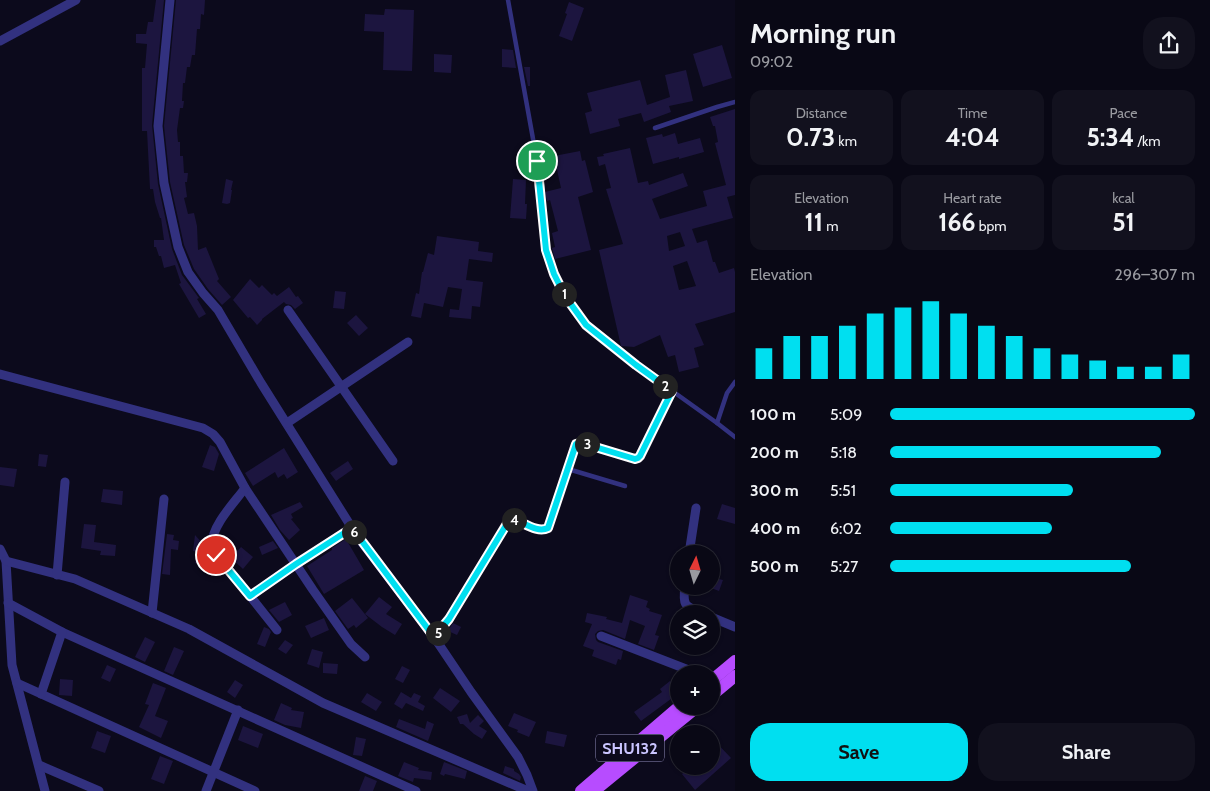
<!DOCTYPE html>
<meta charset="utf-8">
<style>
:root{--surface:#090815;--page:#12111e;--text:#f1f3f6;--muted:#999aa0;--line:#292934;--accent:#00dff0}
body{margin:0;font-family:Cabin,sans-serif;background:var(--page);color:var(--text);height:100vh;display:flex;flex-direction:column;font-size:19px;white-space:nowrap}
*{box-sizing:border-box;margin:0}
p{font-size:16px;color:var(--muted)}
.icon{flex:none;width:28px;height:28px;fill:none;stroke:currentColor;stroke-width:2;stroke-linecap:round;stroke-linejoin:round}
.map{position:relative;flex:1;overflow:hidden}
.panel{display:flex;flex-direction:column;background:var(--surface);width:475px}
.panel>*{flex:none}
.needle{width:32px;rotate:5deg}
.controls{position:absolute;left:670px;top:545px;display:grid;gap:10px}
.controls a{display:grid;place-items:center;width:50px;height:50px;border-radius:50%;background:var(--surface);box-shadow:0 1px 4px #0004,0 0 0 1px var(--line);font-size:25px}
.pin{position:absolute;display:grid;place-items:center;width:42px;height:42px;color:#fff;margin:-21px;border:2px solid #fff;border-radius:50%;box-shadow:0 1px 5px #0007}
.km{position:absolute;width:25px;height:25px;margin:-12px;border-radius:50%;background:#222;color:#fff;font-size:14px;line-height:25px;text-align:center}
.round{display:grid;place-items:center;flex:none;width:52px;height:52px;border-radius:20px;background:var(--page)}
.headline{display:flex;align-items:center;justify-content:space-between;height:85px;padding:0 15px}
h1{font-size:28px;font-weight:800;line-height:38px}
.figures{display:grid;grid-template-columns:repeat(3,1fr);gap:8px;height:85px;padding:5px 15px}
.figures div{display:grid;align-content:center;border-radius:12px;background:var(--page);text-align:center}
.figures b{font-size:25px;font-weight:800}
.figures small{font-size:14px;font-weight:400}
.figures p{font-size:14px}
.chart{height:140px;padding:10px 15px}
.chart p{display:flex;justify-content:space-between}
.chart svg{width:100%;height:90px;margin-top:5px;stroke:var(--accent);stroke-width:6}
.action{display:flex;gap:10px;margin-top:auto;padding:10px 15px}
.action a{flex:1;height:58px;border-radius:20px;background:var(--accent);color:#111;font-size:20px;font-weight:800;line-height:58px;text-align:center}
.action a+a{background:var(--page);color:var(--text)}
ul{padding:0 15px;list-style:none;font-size:16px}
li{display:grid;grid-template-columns:80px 60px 1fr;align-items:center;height:38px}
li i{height:12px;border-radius:6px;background:var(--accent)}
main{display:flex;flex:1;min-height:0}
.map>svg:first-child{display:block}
.building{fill:#1c153f;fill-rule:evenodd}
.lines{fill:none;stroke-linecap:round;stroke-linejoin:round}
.service{stroke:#32317f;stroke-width:4.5}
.minor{stroke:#32317f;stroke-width:9}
.primary{stroke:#b74cff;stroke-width:12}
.route-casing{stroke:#fff;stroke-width:10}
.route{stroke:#00dff0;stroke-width:6}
.labels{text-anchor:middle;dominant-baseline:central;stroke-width:4;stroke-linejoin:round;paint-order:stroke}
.shield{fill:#0c0a1c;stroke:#918dbb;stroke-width:1}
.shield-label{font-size:16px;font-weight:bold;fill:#cac5ff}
</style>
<main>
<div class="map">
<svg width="735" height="791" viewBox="0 0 735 791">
<rect width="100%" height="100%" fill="#0c0a1c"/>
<!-- building -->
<g class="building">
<polygon points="156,0 164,0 152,125 158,184 172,249 182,275 199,298 197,299 206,314 199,318 179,284 181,283 175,265 164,268 161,256 159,256 156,247 154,247 154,240 164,240 161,218 160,218 155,202 153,189 150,189 147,131 142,131 142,68 145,68 147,44 136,43 136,34 146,34 148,22 153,22"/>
<polygon points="176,0 205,0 204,15 201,14 200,29 197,29 195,55 192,55 190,67 187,67 185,83 183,83 182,101 184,101 183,108 180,108 177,130 178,142 180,142 180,156 183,156 184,173 188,173 187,182 185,182 187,197 184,198 188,214 194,213 197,226 198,250 206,247 219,279 217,281 231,297 222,305 208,289 194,269 184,245 170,182 164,126"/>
<polygon points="569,2 584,8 572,41 559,36 567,14 565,13"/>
<polygon points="385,9 414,10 412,71 383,70 384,32 364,31 365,14 384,15"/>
<polygon points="722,45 732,78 703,87 693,54"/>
<polygon points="502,49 513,50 516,68 502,67"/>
<polygon points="434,54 452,55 451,73 434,72"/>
<polygon points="524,67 530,67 530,86 528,86"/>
<polygon points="686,70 693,101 669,106 671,112 644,122 641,113 618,119 620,126 590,134 585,113 592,111 587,93 640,80 647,105 670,97 665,75"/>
<path d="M735 109V195L727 197 733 218 692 229 697 243 707 240 713 262H715L719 273 734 268 735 272V312L695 324 704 345 694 348 699 367 679 372 675 355 668 357 660 335 634 347 621 346 599 250 623 244 606 189 611 188 605 164 599 166 597 157 604 156 603 154 630 148 638 183 648 181 649 185 683 173 688 186 652 199 660 219 707 206 703 191 726 185 715 143 718 142 715 126H713L710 117ZM680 232 685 246 669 251 667 236ZM687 261 696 286 679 290 673 266Z"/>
<polygon points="675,133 678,144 700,138 704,152 679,159 679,157 653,164 646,138 662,134 663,137"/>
<polygon points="580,151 582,161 585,160 593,192 578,197 591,250 555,259 552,248 555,247 552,233 558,231 550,200 547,201 545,192 561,188 554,156"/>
<polygon points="226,179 233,181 231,190 232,190 230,203 227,204 222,203"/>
<polygon points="513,179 526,180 525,204 527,204 526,219 510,218"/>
<polygon points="437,236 479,242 478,251 493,253 492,262 469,259 466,280 483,282 480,307 472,306 471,319 449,317 450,309 459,310 462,289 448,287 443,307 424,303 421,318 411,316 416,293 419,294 422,272 423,272 428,253 434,255"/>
<polygon points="250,279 259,288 262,285 272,295 274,293 277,296 289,287 296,297 298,296 303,303 295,309 291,305 286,304 284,302 262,319 262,320 257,325 250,317 248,318 233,300"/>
<polygon points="335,291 346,292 344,309 333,308"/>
<polygon points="356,315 368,328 359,336 347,323"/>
<polygon points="210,445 215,447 219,454 214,471 202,467"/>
<polygon points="284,448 298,472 287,479 284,474 278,478 275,472 253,486 245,473"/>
<polygon points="39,454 48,455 46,467 38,466"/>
<polygon points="348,461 353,469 336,481 330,473"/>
<polygon points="0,467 17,469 14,487 0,485"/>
<polygon points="103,489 123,491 122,505 101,502"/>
<polygon points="300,502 303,507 291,514 293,518 291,519 300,530 289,540 280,530 271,515"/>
<polygon points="722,504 735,508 735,524 717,519"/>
<polygon points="84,524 96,525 94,542 116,545 115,556 100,555 101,551 81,548"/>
<polygon points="167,534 174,535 173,540 179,541 178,550 171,549 170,575 162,574"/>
<polygon points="195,535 203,544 202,552 193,551"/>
<polygon points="346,539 364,570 324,594 307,566 332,550 332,548"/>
<polygon points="273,541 278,548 262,555 259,547"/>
<polygon points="241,547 253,557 243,569 231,558"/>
<polygon points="197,554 211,558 214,561 212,567 195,563"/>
<polygon points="711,577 723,580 719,591 711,588"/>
<polygon points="630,595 648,601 646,607 650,609 649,611 662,615 655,635 659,636 654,650 638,644 645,626 630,620 625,639 603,630 598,631 595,634 596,640 598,642 623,651 621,660 618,659 616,665 592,656 594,650 583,646 592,624 585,622 587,613 607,617 606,619 622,623"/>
<polygon points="379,597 392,607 386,614 402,624 395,635 382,627 365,614"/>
<polygon points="352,598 368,618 356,628 354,625 348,629 335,611"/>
<polygon points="285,602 292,615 279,622 269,610"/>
<polygon points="324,618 329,630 311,638 305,626"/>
<polygon points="453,623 461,627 457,635 448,631"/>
<polygon points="264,627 269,629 271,632 265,647 257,644"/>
<polygon points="145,637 155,642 145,662 135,657"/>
<polygon points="285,640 293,645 286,654 278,649"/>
<polygon points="174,647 184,651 173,675 164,671"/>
<polygon points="312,649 323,652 319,668 307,664"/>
<polygon points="323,663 338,664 337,674 323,673"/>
<polygon points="107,665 116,669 110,682 101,678"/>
<polygon points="402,666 410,670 403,683 395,679"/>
<polygon points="60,679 73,680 72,696 59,695"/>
<polygon points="235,680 243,685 235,698 227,692"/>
<polygon points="670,681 674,685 679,682 679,693 641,721 634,712 662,692 660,689"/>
<polygon points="153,683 166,688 155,716 168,721 161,738 139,727 149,705 145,704"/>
<polygon points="440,688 460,701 451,712 433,698"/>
<polygon points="401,692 411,698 414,693 421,696 418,702 425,706 423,711 406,703 402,709 394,704"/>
<polygon points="367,693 382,702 376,711 361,702"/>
<polygon points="281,703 292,708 291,710 304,712 301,728 285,725 274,720"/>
<polygon points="514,713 536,722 529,737 517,732 518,730 508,726"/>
<polygon points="467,714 470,723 478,715 484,721 479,726 487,731 482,739 474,734 463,724 460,724 457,717"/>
<polygon points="399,719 425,729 427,721 434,724 428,741 396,727"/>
<polygon points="243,726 263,734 258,748 238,740"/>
<polygon points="97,731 111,736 105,753 91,748"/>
<polygon points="547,731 567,735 564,747 545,743"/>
<polygon points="356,737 366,739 362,756 353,755"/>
<polygon points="711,737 731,758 695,790 682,774 691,766 711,766"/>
<polygon points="160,756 173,761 164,784 151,779"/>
<polygon points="404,762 419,768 418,770 432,772 431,780 414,778 413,782 398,776"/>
<polygon points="444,762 467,771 465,779 445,774 444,776 440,774"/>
<polygon points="505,766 514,769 514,771 519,774 521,777 520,781 503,773"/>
<polygon points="365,776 377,781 373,791 359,791"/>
</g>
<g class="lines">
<!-- service -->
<g class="service">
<polyline points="508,0 537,161 546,250 554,274 565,297 585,325 636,365 717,423"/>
<polyline points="655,128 717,107 735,102"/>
<polyline points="735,382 727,393 717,423 735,437"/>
<polyline points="568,469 625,486"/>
<path d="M434 637 449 619 508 522 513 520H516C526 525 538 533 548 528L576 444 582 443 632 458H638L672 391"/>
</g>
<!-- minor -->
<g class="minor">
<polyline points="170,0 158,126 164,183 178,247 188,272 203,293 218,310 261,383 357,536 434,637 471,692 518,757 527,775 533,791"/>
<polyline points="0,41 76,0"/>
<polyline points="288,310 393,461"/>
<polyline points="0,374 203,428 213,434 220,442 245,488 313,590 351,644 365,657"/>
<polyline points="287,423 408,342"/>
<path d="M245 488C235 502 212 525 212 544 212 548 214 551 217 555L250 596 277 630"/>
<polyline points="0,549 6,561 12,665 45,791"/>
<polyline points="689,554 696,508"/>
<polyline points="6,561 75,579 189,629 323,703 528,791"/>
<polyline points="57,575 65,482"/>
<path d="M685 586C682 608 686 606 704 614"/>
<polyline points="250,596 296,564 352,528"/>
<polyline points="8,603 62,632 416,791"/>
<polyline points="152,613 164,499"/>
<polyline points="711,617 735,627"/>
<polyline points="601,636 699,674"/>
<polyline points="17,683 255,791"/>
<polyline points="41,694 62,632"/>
<polyline points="39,765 99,791"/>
<polyline points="206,791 238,710"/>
</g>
<!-- primary -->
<g class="primary">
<polyline points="711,681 735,661"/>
<polyline points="711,696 735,676"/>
<polyline points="581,791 680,706"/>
<polyline points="594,791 698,706"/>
</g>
</g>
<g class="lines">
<!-- route casing -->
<g class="route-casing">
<path id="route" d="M216 555 250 596 296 564 352 528 434 637 449 619 508 522 513 520H516C526 524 538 533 548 528L576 444 582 443 635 459 638 458 640 456 672 391 636 365 586 325 565 296 554 274 546 250 537 161"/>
</g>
<!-- route -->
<use href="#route" class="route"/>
</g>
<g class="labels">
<!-- shield labels -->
<rect class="shield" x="596" y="734.5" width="68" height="27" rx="4"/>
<g class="shield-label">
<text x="630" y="748">SHU132</text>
</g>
</g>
</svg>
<div class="controls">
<a><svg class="needle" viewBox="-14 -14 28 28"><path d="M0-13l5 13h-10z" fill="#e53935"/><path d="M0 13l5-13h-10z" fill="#999aa0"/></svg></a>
<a><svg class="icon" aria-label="layers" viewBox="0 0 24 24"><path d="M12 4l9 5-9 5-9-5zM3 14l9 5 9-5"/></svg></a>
<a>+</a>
<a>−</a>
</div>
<div class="pin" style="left:537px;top:161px;background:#1e9e55"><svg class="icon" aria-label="arrive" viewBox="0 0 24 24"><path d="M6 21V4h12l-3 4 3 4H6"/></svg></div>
<div class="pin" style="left:216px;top:555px;background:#d93025"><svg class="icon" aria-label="check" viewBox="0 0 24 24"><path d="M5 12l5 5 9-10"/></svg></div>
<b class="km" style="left:564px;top:294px">1</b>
<b class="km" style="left:665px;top:386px">2</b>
<b class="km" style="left:587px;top:444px">3</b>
<b class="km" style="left:514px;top:520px">4</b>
<b class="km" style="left:438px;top:633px">5</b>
<b class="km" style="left:354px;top:532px">6</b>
</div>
<section class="panel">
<div class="headline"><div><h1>Morning run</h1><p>09:02</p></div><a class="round"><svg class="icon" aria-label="share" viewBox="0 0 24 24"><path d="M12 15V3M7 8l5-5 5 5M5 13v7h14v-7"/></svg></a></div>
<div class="figures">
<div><p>Distance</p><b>0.73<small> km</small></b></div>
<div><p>Time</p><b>4:04</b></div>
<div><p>Pace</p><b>5:34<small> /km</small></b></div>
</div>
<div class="figures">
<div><p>Elevation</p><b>11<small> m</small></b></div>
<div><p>Heart rate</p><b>166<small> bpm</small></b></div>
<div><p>kcal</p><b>51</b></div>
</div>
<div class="chart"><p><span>Elevation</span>296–307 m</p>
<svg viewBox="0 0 160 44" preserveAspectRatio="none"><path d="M5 44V29M15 44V23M25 44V23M35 44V18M45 44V12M55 44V9M65 44V6M75 44V12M85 44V18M95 44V23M105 44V29M115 44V32M125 44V35M135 44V38M145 44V38M155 44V32"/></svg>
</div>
<ul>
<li><b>100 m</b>5:09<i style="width:100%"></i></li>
<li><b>200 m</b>5:18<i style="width:89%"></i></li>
<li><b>300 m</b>5:51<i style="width:60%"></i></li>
<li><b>400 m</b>6:02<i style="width:53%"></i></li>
<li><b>500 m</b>5:27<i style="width:79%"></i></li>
</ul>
<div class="action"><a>Save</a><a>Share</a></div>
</section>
</main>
